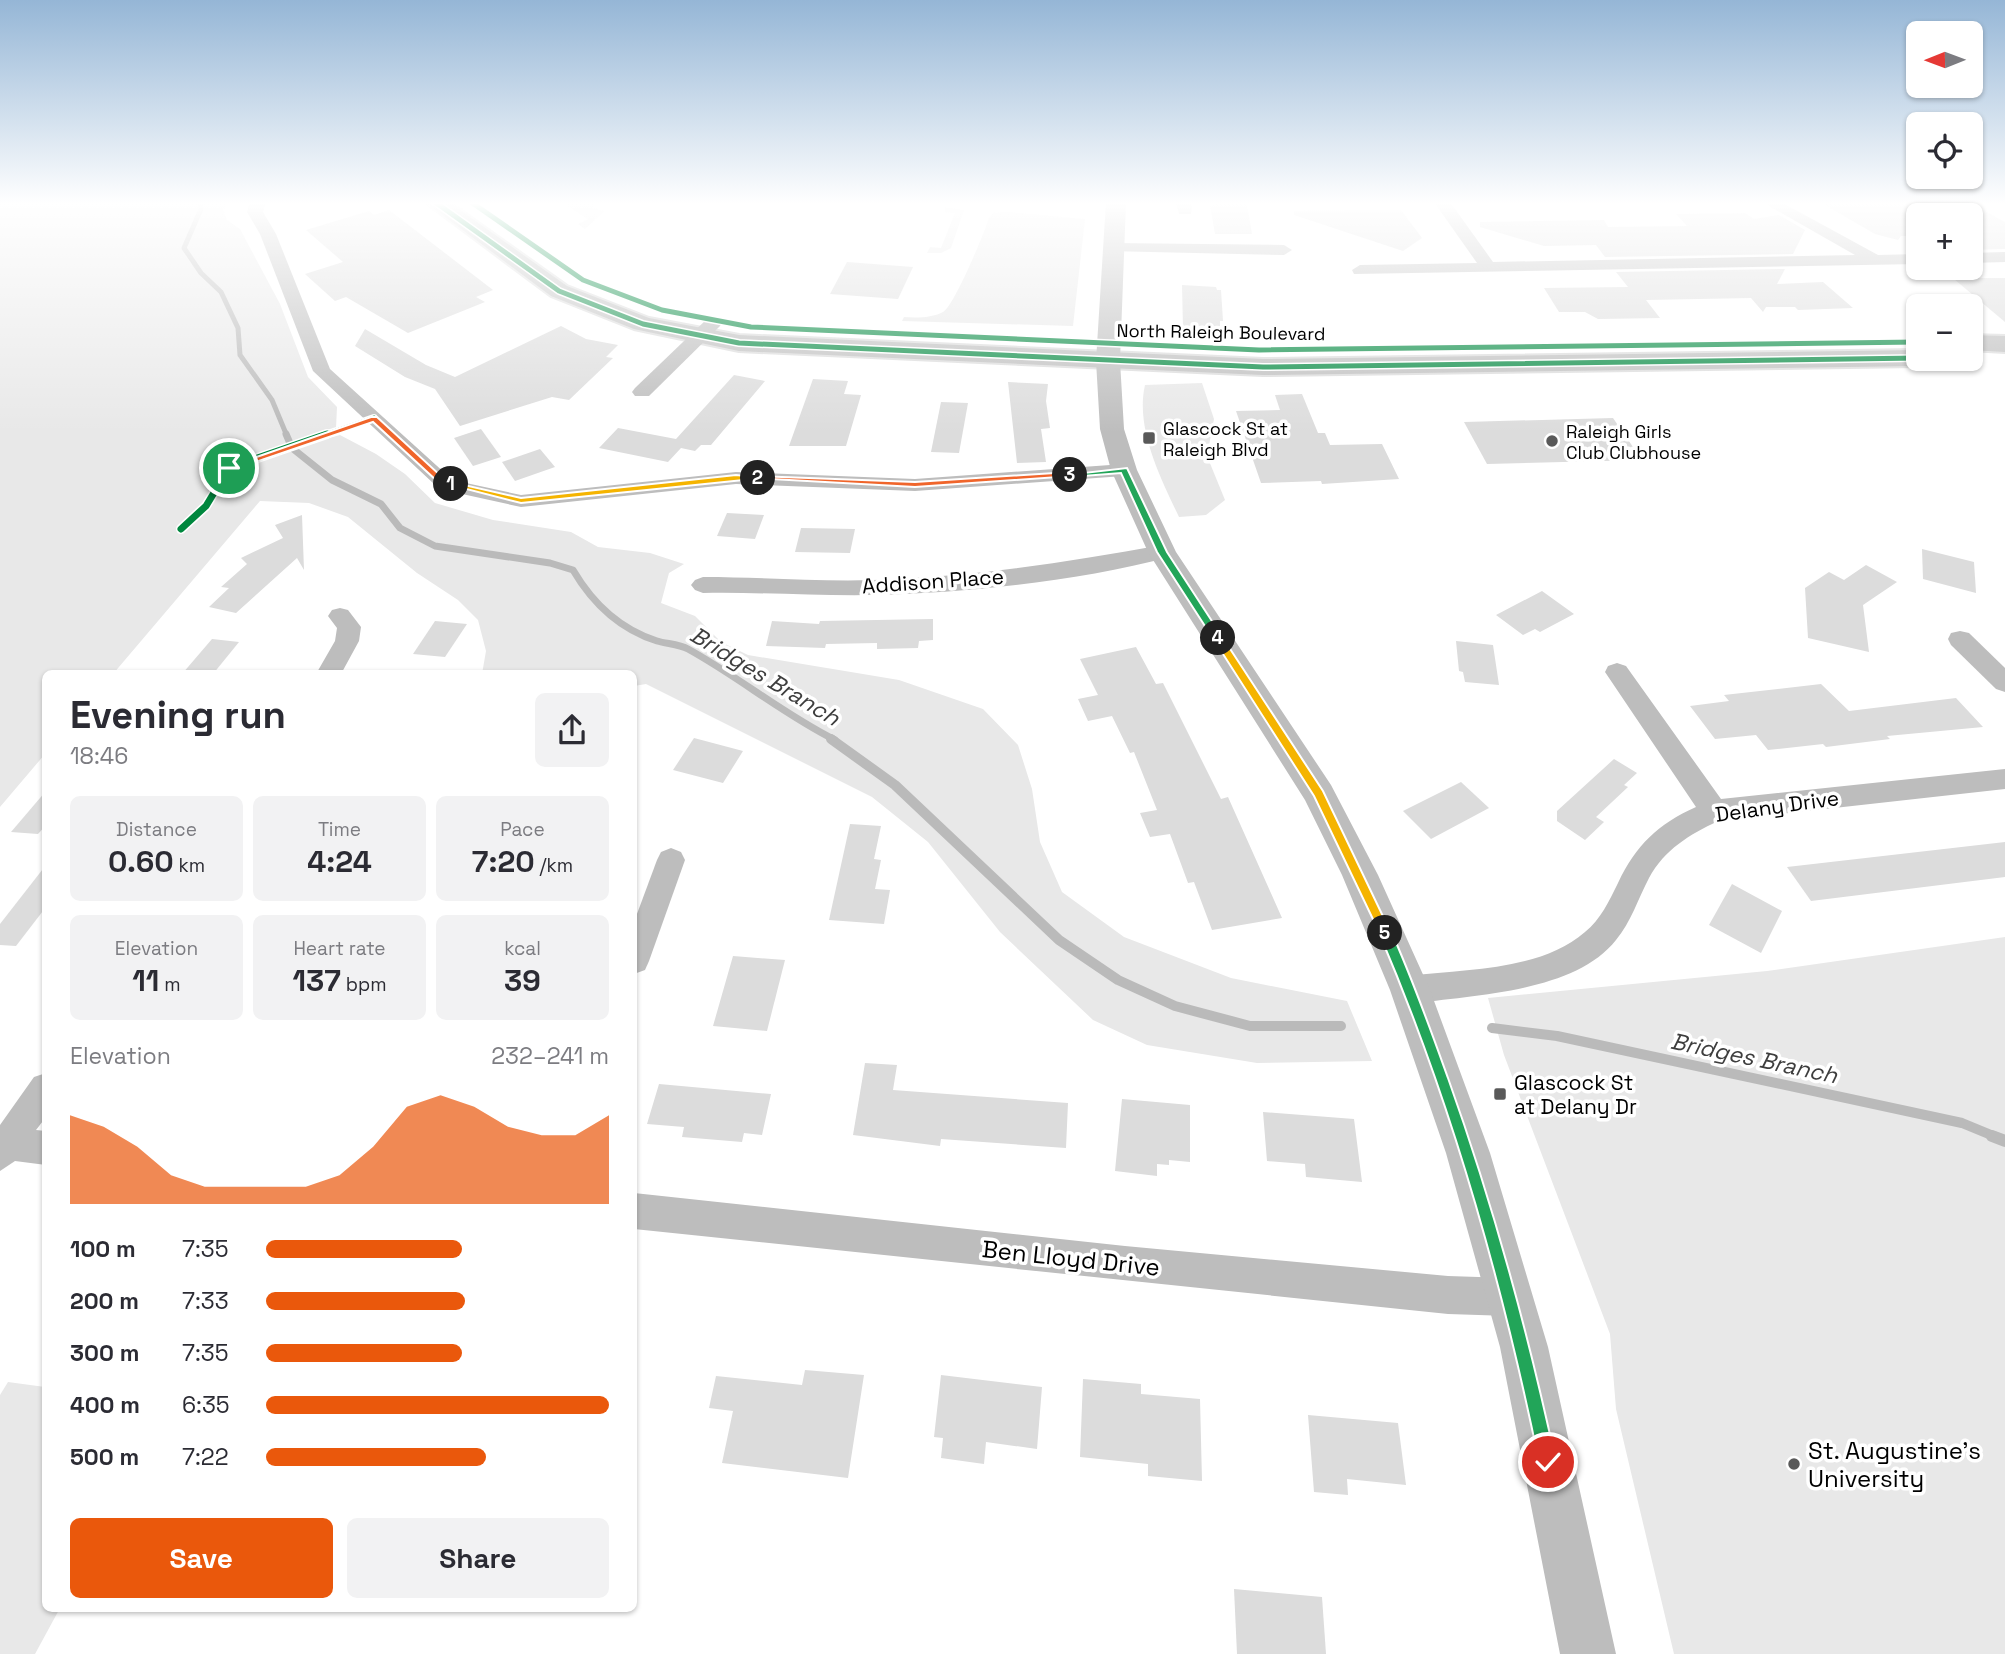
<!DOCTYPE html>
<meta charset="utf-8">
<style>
:root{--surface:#fff;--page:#f2f2f3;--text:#2b2b33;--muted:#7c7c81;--accent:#ea580c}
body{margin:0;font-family:"Space Grotesk",sans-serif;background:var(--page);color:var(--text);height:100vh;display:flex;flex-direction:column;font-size:26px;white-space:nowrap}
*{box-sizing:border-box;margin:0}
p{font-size:23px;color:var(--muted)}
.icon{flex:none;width:38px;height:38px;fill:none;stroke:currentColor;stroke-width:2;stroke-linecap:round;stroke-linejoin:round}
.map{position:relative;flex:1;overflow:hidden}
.sheet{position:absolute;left:42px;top:670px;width:595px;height:942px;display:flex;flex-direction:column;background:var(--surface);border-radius:10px;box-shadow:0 2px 5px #0004}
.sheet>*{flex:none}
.needle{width:46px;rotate:269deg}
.tools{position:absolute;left:1906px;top:21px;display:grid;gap:14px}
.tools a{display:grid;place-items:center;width:77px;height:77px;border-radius:10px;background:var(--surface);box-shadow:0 2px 5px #0004;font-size:35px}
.pin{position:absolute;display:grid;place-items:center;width:60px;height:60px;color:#fff;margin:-30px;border:4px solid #fff;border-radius:50%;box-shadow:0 2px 7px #0007}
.km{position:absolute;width:35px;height:35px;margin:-18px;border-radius:50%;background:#222;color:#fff;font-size:19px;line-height:35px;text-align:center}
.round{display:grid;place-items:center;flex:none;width:74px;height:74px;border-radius:10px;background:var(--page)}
.summary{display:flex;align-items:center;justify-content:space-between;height:119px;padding:0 28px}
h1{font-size:38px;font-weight:600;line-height:52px}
.figures{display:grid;grid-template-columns:repeat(3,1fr);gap:10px;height:119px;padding:7px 28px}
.figures div{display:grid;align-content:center;border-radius:10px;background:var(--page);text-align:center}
.figures b{font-size:30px;font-weight:600}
.figures small{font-size:19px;font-weight:400}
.figures p{font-size:19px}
.chart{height:196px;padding:14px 28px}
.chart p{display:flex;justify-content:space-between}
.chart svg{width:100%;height:126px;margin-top:7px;fill:var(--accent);opacity:.7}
.cta{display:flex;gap:14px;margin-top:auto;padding:14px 28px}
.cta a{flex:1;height:80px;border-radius:10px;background:var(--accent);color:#fff;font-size:28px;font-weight:600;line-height:80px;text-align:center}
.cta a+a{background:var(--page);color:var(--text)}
ul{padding:0 28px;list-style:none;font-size:23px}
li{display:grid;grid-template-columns:112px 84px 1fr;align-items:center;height:52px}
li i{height:18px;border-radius:9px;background:var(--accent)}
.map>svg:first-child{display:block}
.green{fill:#e8e8e8}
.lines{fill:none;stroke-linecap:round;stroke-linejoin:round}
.stream-far3{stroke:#bababa;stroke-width:5}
.stream-far2{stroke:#bababa;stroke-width:7}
.stream-far1{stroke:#bababa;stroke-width:10}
.stream{stroke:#bababa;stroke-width:12}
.building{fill:#dcdcdc}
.primary-casing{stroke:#dbdbdb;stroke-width:4}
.minor{fill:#bdbdbd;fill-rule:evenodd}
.tertiary{fill:#bdbdbd;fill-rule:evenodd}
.primary{fill:#bdbdbd;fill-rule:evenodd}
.cycleway-far1-casing{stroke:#fff;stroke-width:8}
.cycleway-casing{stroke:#fff;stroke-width:10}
.cycleway-far1{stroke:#00873e;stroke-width:5}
.cycleway{stroke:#00873e;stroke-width:7}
.split-1{fill:#f0652b;stroke:#fff;stroke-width:2}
.split-2{fill:#f5b400;stroke:#fff;stroke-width:2}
.split-3{fill:#f0652b;stroke:#fff;stroke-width:2}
.split-4{fill:#22a559;stroke:#fff;stroke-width:2}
.split-5{fill:#f5b400;stroke:#fff;stroke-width:2}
.split-6{fill:#22a559;stroke:#fff;stroke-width:2}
.poi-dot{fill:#595959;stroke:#fff;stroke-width:2.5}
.labels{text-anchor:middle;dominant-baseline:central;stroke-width:7;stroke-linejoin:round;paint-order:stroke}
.far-street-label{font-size:18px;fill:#000;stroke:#fff}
.far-poi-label{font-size:18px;fill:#000;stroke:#fff;text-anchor:start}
.street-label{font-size:21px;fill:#000;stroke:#fff}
.poi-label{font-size:21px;fill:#000;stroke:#fff;text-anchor:start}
.water-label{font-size:23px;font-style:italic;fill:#3e3e3e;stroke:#fff}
.near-street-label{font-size:24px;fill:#000;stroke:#fff}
.near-poi-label{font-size:24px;fill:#000;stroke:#fff;text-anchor:start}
</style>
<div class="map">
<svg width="2005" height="1654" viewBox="0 0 2005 1654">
<rect width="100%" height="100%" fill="#fff"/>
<!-- green -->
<g class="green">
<polygon points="0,202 228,202 223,210 227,220 240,229 280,304 308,377 337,407 336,428 312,437 308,444 340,435 376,454 405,474 435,503 493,520 571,532 598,547 650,553 684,564 669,573 661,603 695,616 721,642 748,655 899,680 983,709 1018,745 1032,789 1040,842 1062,892 1124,937 1231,978 1347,1001 1372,1061 1257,1063 1147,1045 1093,1020 1000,932 928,842 872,797 646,684 634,686 634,674 482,674 486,651 478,620 458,600 417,573 348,517 309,503 260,501 113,674 46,674 45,754 0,807"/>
<polygon points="561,202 598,202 593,208 604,211 585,229 578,224 588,219"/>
<polygon points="945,207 964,210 951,248 941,253 927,253 930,247 941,248 955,213 945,212"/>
<path d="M1008 212 1085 219 1073 326 902 321 904 317C916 318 932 318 943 312 954 306 984 234 989 218L993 213Z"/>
<path d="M1202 383 1214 419 1207 456 1225 500 1206 515 1179 517C1161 479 1135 428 1145 385Z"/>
<polygon points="2005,937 2005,1654 1674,1654 1616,1409 1610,1334 1504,1055 1488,998 1767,971"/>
<polygon points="8,1382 45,1387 46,1608 60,1608 35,1654 0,1654 0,1395"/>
</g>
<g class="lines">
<!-- stream-far3 -->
<polyline class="stream-far3" points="200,202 201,209 184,248 201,273 221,292 238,328 240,355 272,400 287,436"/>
<!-- stream-far2 -->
<path class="stream-far2" d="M286 434 292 448 332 480 381 504 400 528 435 546 550 563 573 570C593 604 619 629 657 641 667 644 679 644 688 649 739 677 783 714 835 740"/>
<!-- stream-far1 -->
<g class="stream-far1">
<polyline points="831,739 895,785 1059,940 1118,980 1175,1006 1250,1026 1341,1026"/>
<polyline points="1492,1028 1557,1036 1962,1123 1996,1137"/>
</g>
<!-- stream -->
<polyline class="stream" points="1992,1136 2005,1141"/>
</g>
<!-- building -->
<g class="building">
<polygon points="1215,202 1247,205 1252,234 1215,234 1210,205 1215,205"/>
<polygon points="1820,202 1918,202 1918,236 1901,236 1898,240 1875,234"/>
<polygon points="1970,203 2005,222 2005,249 1970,250"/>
<polygon points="389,210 493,290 476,297 485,302 408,333 346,297 335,301 305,274 343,262 306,230 369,211 374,215"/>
<polygon points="1401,210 1422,238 1403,251 1294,215 1294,211"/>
<polygon points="1745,213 1754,219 1779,215 1805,230 1793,254 1605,257 1596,245 1544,246 1480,227 1480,222 1604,220 1608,227 1687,226 1676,214"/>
<polygon points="847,262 913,267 898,299 830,294"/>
<polygon points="1785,269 1777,284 1823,282 1853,308 1798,310 1795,307 1766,307 1763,312 1751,298 1646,300 1660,318 1598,319 1585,312 1559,312 1544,288 1628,287 1616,272"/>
<polygon points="2005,278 2005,322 1954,279 1983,278"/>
<polygon points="1182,285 1216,287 1217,290 1221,290 1223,321 1220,321 1220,330 1183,328"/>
<polygon points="561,326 586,339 618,345 606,357 613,358 569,400 552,397 460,426 435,389 405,377 355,346 365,329 426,365 455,377"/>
<polygon points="734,375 765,381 711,445 701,445 695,451 681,448 668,462 599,448 618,428 676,439"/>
<polygon points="813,379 848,381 844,394 861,395 846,446 789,446"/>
<polygon points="1008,382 1048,384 1046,401 1050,428 1041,429 1046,462 1017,463"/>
<polygon points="1302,394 1318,433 1325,433 1330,445 1382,444 1399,479 1322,484 1321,481 1261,483 1236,411 1280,410 1275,395"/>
<polygon points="941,402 968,403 959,453 931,452"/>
<polygon points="1613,418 1642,460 1487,464 1464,422"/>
<polygon points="481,429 501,457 473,466 454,438"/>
<polygon points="540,449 555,467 515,481 502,462"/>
<polygon points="727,513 764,515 755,539 717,536"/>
<polygon points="302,515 304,570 297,558 236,613 209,607 229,588 221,587 247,564 241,558 283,538 275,525"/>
<polygon points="801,528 855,529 850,553 795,552"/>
<polygon points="1922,549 1974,562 1976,593 1923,579"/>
<polygon points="1866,565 1897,582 1863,605 1869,652 1808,638 1805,588 1829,572 1844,580"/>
<polygon points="1542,591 1574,614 1540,632 1535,629 1523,635 1496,615"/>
<polygon points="933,619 933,640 919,641 918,648 877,649 877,643 826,644 825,648 766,646 772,621 819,624 820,621"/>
<polygon points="435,621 467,624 445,657 413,654"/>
<polygon points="212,639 239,642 213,674 182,674"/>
<polygon points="1456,641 1493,645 1499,685 1465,682 1463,672 1459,671"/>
<polygon points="1136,647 1156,684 1163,683 1221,799 1228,797 1282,918 1212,930 1194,882 1188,883 1170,834 1150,837 1140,813 1157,810 1134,752 1130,753 1112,716 1088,721 1078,699 1098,695 1080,659"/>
<polygon points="1821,684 1849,711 1956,698 1983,727 1887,736 1890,739 1826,747 1823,744 1768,750 1756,735 1715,739 1690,706 1729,701 1724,695"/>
<polygon points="694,738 743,751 723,783 673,770"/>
<polygon points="1614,759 1637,773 1624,785 1628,787 1596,817 1604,822 1585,840 1557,821 1557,811"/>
<polygon points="1461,782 1489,808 1431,839 1403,811"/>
<polygon points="46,791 46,825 38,834 11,832"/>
<polygon points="850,824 881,826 874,859 881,860 875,889 890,890 884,924 829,920"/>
<polygon points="2005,842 2005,877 1811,901 1787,867"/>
<polygon points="46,865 46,907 16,946 0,945 0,924"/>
<polygon points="1732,884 1782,911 1761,953 1709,925"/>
<polygon points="733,956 785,960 767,1031 713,1026"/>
<polygon points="865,1063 897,1065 893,1090 1068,1103 1066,1148 941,1139 940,1146 853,1135"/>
<polygon points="659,1084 771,1094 762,1135 744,1133 742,1142 682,1137 684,1127 647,1124"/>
<polygon points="1122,1099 1190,1105 1190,1162 1169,1160 1169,1165 1157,1164 1157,1176 1115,1171"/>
<polygon points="1263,1112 1354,1119 1362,1182 1306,1177 1305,1164 1267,1161"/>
<polygon points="805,1370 864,1375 848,1478 722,1463 733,1411 709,1408 716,1376 802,1385"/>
<polygon points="941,1375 1042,1387 1037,1449 986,1442 984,1464 941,1458 943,1438 934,1437"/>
<polygon points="1083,1379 1141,1384 1141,1394 1200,1399 1202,1481 1148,1476 1148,1464 1080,1457"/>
<polygon points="1308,1415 1398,1423 1406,1485 1347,1479 1348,1495 1314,1492"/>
<polygon points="1234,1589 1322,1597 1326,1654 1237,1654"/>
</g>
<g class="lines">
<!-- primary casing -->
<g class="primary-casing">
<g id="primary">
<polygon points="425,202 449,202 567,286 649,318 739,335 1263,359 1918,350 1918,359 1930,359 1927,363 1918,366 1263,375 739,351 634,329 551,296"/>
<polygon points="1970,335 2005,336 2005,352 1970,350"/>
</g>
</g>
<!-- minor -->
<g class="minor">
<polygon points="250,202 266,202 263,212 276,234 330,369 447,475 466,483 521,495 736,472 915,479 1124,464 1134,470 1124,476 915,491 736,484 521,507 453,492 433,483 313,371 260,234 247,212"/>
<polygon points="1176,202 1192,202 1191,214 1179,214"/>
<polygon points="1434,202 1450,202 1493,262 1855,255 1762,202 1781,202 1878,255 1918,254 1918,264 1354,274 1352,270 1360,265 1477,263"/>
<polygon points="1113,243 1284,245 1292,250 1284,255 1107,251 1105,248"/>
<polygon points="2005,252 2005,262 1970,263 1970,253"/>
<polygon points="714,317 720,318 723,322 720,326 649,396 635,396 632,392 635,388 708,318"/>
<path d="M1162 545 1170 547 1173 552 1170 557C1078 581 969 593 874 595 817 596 760 592 703 593L695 590 691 585 695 580 703 577C767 577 832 583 896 579 985 575 1074 561 1162 545Z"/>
<polygon points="340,608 348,610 361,627 359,641 341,674 316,674 335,641 337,628 328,616 332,610"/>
<polygon points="1960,631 1969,633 2005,668 2005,692 1996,689 1951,645 1948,639 1951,633"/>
<path d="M1617 663 1626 666 1721 799 2005 769V789L1718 821C1689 835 1665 849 1649 878 1638 899 1631 922 1616 940 1574 993 1472 995 1410 1004L1399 1000 1394 990 1399 980 1410 976C1466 969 1540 971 1585 932 1601 919 1609 901 1618 883 1636 845 1658 824 1696 807L1605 672 1608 666Z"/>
<polygon points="671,848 681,852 685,860 649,961 645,970 634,974 634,922 657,860 661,852"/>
<polygon points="46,1073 46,1117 36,1130 46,1131 46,1165 15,1161 0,1171 0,1125 34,1077"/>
<polygon points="634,1193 1125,1246 1448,1276 1509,1278 1522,1284 1528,1297 1522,1310 1509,1316 1448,1314 634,1229"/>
</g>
<!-- tertiary -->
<polygon class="tertiary" points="1106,202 1126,202 1120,361 1124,429 1137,470 1176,552 1331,785 1378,875 1430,990 1490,1153 1548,1347 1616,1654 1560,1654 1500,1347 1446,1153 1390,990 1342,875 1305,800 1148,552 1111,470 1100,429 1096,361"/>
<!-- primary -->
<use href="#primary" class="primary"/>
<!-- cycleway-far1 casing -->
<g class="cycleway-far1-casing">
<g id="cycleway-far1">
<polyline points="435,202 559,291 643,324 739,343 1263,367 1918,358"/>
<polyline points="471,202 583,280 662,310 751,327 1259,350 1918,342"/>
<polyline points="322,436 374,418"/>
</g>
</g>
<!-- cycleway casing -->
<g class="cycleway-casing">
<polyline id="cycleway" points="181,529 206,506 229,468 327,434"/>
</g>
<!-- cycleway-far1 -->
<use href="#cycleway-far1" class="cycleway-far1"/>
<!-- cycleway -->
<use href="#cycleway" class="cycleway"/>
</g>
<!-- sky -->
<linearGradient id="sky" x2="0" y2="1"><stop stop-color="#95b6d6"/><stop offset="0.47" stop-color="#fff"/><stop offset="1" stop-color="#fff" stop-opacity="0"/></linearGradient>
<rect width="2005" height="433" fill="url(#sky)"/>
<!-- split-1 -->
<polygon class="split-1" points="371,417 377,417 443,478 454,482 454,486 437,481 373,422 232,470 225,468"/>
<!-- split-2 -->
<polygon class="split-2" points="736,475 763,478 521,503 447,484 451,482 521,498"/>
<!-- split-3 -->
<polygon class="split-3" points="1070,472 1073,476 915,487 754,478 758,476 915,482"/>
<!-- split-4 -->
<polygon class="split-4" points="1127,468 1167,552 1221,635 1221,640 1214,640 1157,552 1121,473 1070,477 1066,475"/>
<!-- split-5 -->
<polygon class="split-5" points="1214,635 1221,635 1323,791 1391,933 1390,936 1381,936 1314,796 1214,640"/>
<!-- split-6 -->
<path class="split-6" d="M1385 928 1390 929C1412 977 1430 1028 1448 1078 1493 1204 1528 1332 1556 1462L1548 1471 1539 1462C1502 1282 1452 1103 1379 933Z"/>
<!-- markers -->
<g class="poi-dot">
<rect x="1142" y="431" width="14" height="14" rx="3.5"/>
<circle cx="1552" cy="441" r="7"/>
<rect x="1493" y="1087" width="14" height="14" rx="3.5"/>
<circle cx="1794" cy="1464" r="7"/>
</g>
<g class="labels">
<!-- far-street labels -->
<g class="far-street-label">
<text transform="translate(1221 332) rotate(1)">North Raleigh Boulevard</text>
</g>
<!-- far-poi labels -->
<g class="far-poi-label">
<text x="1163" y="428">Glascock St at<tspan x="1163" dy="21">Raleigh Blvd</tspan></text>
<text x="1566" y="431">Raleigh Girls<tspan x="1566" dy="21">Club Clubhouse</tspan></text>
</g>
<!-- street labels -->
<g class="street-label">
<text transform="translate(933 581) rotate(-4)">Addison Place</text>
<text transform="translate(1777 806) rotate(-8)">Delany Drive</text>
</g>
<!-- poi labels -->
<g class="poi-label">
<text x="1514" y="1082">Glascock St<tspan x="1514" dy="24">at Delany Dr</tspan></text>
</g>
<!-- water labels -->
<g class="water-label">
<text transform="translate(765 676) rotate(31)">Bridges Branch</text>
<text transform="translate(1754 1058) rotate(12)">Bridges Branch</text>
</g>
<!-- near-street labels -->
<g class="near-street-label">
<text transform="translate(1071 1258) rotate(6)">Ben Lloyd Drive</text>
</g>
<!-- near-poi labels -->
<g class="near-poi-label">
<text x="1808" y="1450">St. Augustine's<tspan x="1808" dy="28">University</tspan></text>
</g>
</g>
</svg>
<div class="tools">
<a><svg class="needle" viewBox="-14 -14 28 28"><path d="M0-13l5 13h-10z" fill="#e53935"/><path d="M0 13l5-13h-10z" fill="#7c7c81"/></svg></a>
<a><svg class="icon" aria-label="locate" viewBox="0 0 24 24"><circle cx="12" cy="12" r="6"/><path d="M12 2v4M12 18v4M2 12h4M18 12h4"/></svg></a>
<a>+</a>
<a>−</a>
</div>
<div class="pin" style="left:229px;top:468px;background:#1e9e55"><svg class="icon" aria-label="arrive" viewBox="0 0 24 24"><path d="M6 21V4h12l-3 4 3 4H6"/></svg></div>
<div class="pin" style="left:1548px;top:1462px;background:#d93025"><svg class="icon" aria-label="check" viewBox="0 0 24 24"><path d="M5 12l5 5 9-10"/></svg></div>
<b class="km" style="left:451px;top:484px">1</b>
<b class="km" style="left:758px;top:478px">2</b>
<b class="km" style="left:1070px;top:475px">3</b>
<b class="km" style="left:1218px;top:638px">4</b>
<b class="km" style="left:1385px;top:933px">5</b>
<section class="sheet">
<div class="summary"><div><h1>Evening run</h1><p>18:46</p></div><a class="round"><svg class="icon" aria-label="share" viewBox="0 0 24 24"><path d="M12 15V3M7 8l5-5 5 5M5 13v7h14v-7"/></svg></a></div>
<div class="figures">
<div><p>Distance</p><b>0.60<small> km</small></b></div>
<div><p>Time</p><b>4:24</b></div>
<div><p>Pace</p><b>7:20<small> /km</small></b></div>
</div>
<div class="figures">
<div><p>Elevation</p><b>11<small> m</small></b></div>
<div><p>Heart rate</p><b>137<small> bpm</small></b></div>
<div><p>kcal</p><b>39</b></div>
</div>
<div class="chart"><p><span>Elevation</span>232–241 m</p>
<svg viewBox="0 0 160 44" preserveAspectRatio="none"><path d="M0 44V13L10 17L20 24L30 34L40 38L50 38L60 38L70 38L80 34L90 24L100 10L110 6L120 10L130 17L140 20L150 20L160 13V44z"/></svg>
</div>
<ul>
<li><b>100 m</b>7:35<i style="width:57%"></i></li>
<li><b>200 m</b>7:33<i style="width:58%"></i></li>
<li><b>300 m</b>7:35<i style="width:57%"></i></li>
<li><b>400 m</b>6:35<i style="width:100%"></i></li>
<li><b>500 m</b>7:22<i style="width:64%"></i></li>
</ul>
<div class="cta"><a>Save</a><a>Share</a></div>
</section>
</div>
